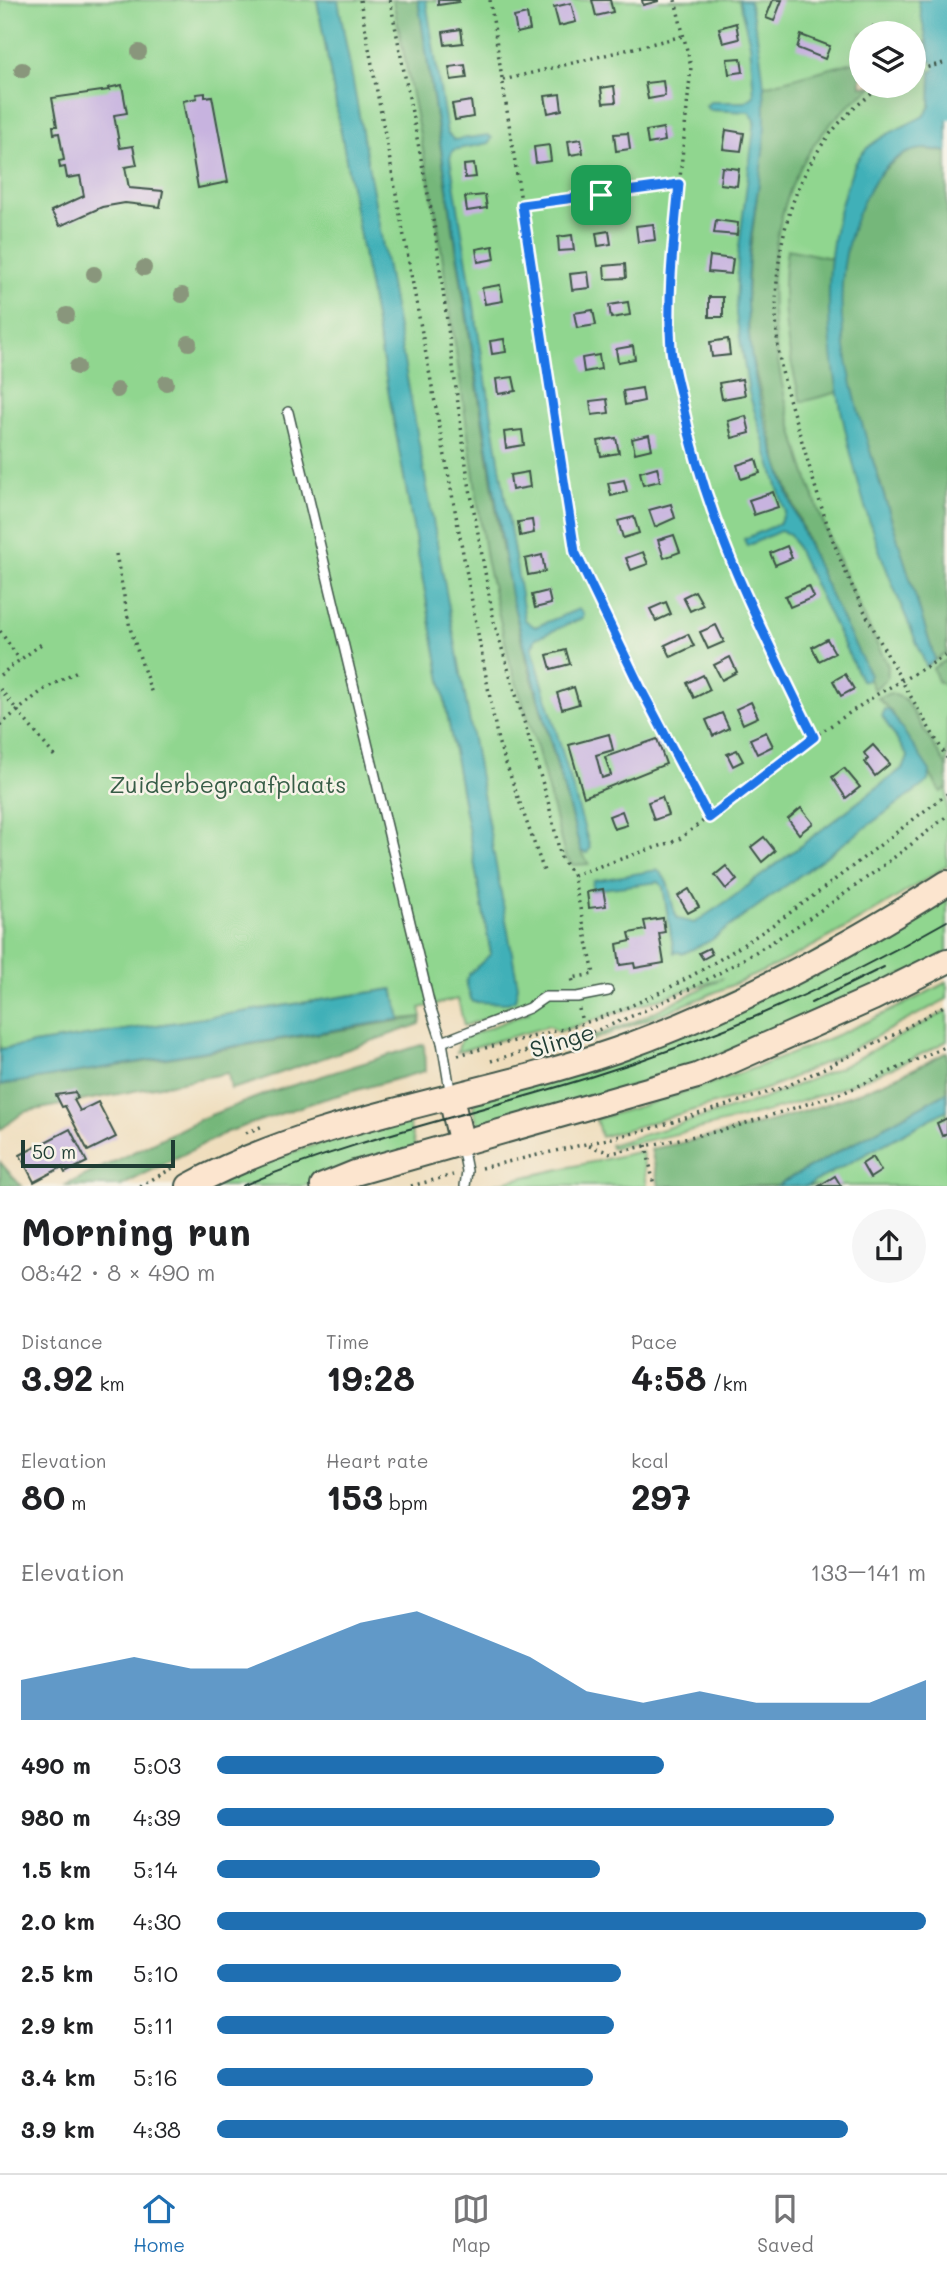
<!DOCTYPE html>
<meta charset="utf-8">
<style>
:root{--surface:#fff;--page:#f6f6f6;--text:#202124;--muted:#757577;--line:#e0e0e0;--accent:#1f6fb2}
body{margin:0;font-family:Mali,sans-serif;background:var(--page);color:var(--text);height:100vh;display:flex;flex-direction:column;font-size:26px;white-space:nowrap}
*{box-sizing:border-box;margin:0}
p{font-size:23px;color:var(--muted)}
.icon{flex:none;width:38px;height:38px;fill:none;stroke:currentColor;stroke-width:2;stroke-linecap:round;stroke-linejoin:round}
.map{position:relative;height:1186px;overflow:hidden}
.drawer{display:flex;flex-direction:column;background:var(--surface);flex:1}
.drawer>*{flex:none}
.tools{position:absolute;left:849px;top:21px;display:grid;gap:14px}
.tools a{display:grid;place-items:center;width:77px;height:77px;border-radius:50%;background:var(--surface);box-shadow:0 7px 28px #0002;font-size:35px}
.scale{position:absolute;left:21px;bottom:18px;width:154px;box-sizing:border-box;padding-left:7px;border:4px solid #1f3d34;border-top:0;font-size:19px;line-height:24px;white-space:nowrap;color:#1f3d34;-webkit-text-stroke:5px #f7f3e8;paint-order:stroke}
.pin{position:absolute;display:grid;place-items:center;width:60px;height:60px;color:#fff;margin:-30px;border-radius:14px;box-shadow:0 4px 10px #0006}
.round{display:grid;place-items:center;flex:none;width:74px;height:74px;border-radius:37px;background:var(--page)}
.summary{display:flex;align-items:center;justify-content:space-between;height:119px;padding:0 21px}
h1{font-size:38px;font-weight:800;line-height:52px}
.stats{display:grid;grid-template-columns:repeat(3,1fr);gap:10px;height:119px;padding:7px 21px}
.stats div{display:grid;align-content:center}
.stats b{font-size:35px;font-weight:800}
.stats small{font-size:19px;font-weight:400}
.stats p{font-size:19px}
.chart{height:196px;padding:14px 21px}
.chart p{display:flex;justify-content:space-between}
.chart svg{width:100%;height:126px;margin-top:7px;fill:var(--accent);opacity:.7}
ul{padding:0 21px;list-style:none;font-size:23px}
li{display:grid;grid-template-columns:112px 84px 1fr;align-items:center;height:52px}
li i{height:18px;border-radius:9px;background:var(--accent)}
.menu{display:flex;justify-content:space-around;align-items:center;height:98px;border-top:2px solid var(--line);background:var(--surface);font-size:19px;color:var(--muted)}
.menu a{display:grid;justify-items:center;gap:4px}
.menu .current{color:var(--accent)}
.map>svg:first-child{display:block}
.green{fill:#90d68f;stroke:#588a62;stroke-width:2;fill-rule:evenodd}
.forest{fill:#74b77a;stroke:#4a7a57;stroke-width:2}
.water{fill:#3fb0b8;stroke:#2f7676;stroke-width:2}
.lines{fill:none;stroke-linecap:round;stroke-linejoin:round}
.canal{stroke:#3fb0b8;stroke-width:21}
.building{fill:#c7b3df}
.lane-casing{stroke:#3e5548;stroke-width:12}
.secondary-casing{stroke:#3e5548;stroke-width:28}
.path{stroke:#3e5548;stroke-width:3.5;stroke-dasharray:2 5;stroke-linecap:butt}
.lane{stroke:#fff;stroke-width:9}
.secondary{stroke:#fce5cf;stroke-width:24}
.tram{stroke:#1f3d34;stroke-width:2}
.tree{fill:#89967b}
.route-casing{stroke:#fff;stroke-width:14}
.route{stroke:#1a73e8;stroke-width:9}
.labels{text-anchor:middle;dominant-baseline:central;stroke-width:5;stroke-linejoin:round;paint-order:stroke}
.park-label{font-size:23px;fill:#365c46;stroke:#f7f3e8}
.street-label{font-size:23px;fill:#1f3d34;stroke:#f7f3e8}
</style>
<div class="map">
<svg width="947" height="1186" viewBox="0 0 947 1186">
<rect width="100%" height="100%" fill="#f7f3e8"/>
<filter id="ink" filterUnits="userSpaceOnUse"><feTurbulence type="fractalNoise" baseFrequency=".0143" numOctaves="2"/><feDisplacementMap in="SourceGraphic" scale="14" xChannelSelector="R" yChannelSelector="G"/><feConvolveMatrix kernelMatrix="1 2 1 2 8 2 1 2 1" color-interpolation-filters="sRGB"/></filter>
<filter id="wash" filterUnits="userSpaceOnUse"><feTurbulence type="fractalNoise" baseFrequency=".00686" numOctaves="4" result="noise"/><feDisplacementMap in="SourceGraphic" scale="28" xChannelSelector="R" yChannelSelector="G"/><feGaussianBlur stdDeviation="1.57" result="paint"/><feColorMatrix in="noise" values="0 0 0 0 0 0 0 0 0 0 0 0 0 0 0 0 0 1.4 0 .05"/><feComposite in="paint" operator="in"/></filter>
<g filter="url(#wash)">
<rect width="100%" height="100%" fill="#efddbc"/>
<!-- green -->
<g class="green">
<path d="M0 0H317L491 954 486 961 507 1003 327 0H947V866C890 902 833 938 772 967 713 995 651 1018 590 1041V1038L638 1020 723 978 558 1032 549 1026 457 1052 461 1039 529 1012 521 1006 464 1026 458 999 420 1008 422 1017 400 1019 393 989 0 1049ZM861 33H914V86H861Z"/>
<polygon points="947,891 947,955 685,1070 489,1130 477,1123 473,1107 481,1096 556,1075"/>
<path d="M947 982V999L841 1055 769 1088 601 1137 596 1119C717 1085 836 1042 947 982Z"/>
<path d="M947 1011V1041C841 1098 727 1124 611 1148L610 1145 763 1099 841 1067Z"/>
<polygon points="947,1104 947,1186 791,1186"/>
<polygon points="394,1119 397,1126 409,1123 416,1150 304,1186 207,1186 271,1159"/>
<polygon points="642,1151 647,1186 484,1186"/>
</g>
<!-- forest -->
<g class="forest">
<polygon points="393,0 418,0 501,543 522,643 581,851 589,864 573,865 565,856 537,747 510,663 486,559 437,220"/>
<polygon points="927,42 931,62 914,67 914,45"/>
<path d="M861 60V86H874C682 217 807 505 888 666L887 678 874 690 817 566 778 463 750 350 747 303 749 259 764 141V86Z"/>
<path d="M917 148 947 152V653L935 660C916 598 896 535 877 472 867 442 854 411 848 380 835 303 833 184 917 148Z"/>
<path d="M787 249 831 258 829 310 839 392 801 402C787 351 779 302 787 249Z"/>
<polygon points="947,660 947,687 938,681 933,668"/>
<polygon points="890,693 905,699 947,767 947,788 941,792 891,711 878,698"/>
<polygon points="422,1017 420,1024 249,1084 231,1089 228,1073 24,1112 0,1130 0,1085"/>
<polygon points="424,1044 425,1071 321,1100 227,1132 121,1186 64,1186 203,1118 265,1094"/>
<path d="M947 1052V1092L776 1186H659L651 1149C753 1129 855 1102 947 1052Z"/>
<polygon points="0,1162 21,1186 0,1186"/>
</g>
<!-- water -->
<g class="water">
<polygon points="317,0 338,0 518,986 515,1000 508,1003 472,1002 466,983 468,975 491,954"/>
<polygon points="418,0 426,0 447,133 454,140 488,135 492,138 489,143 453,150 450,158 525,620 535,627 579,609 584,614 583,618 536,638 532,647 590,848 587,853 581,851 511,596"/>
<path d="M739 0H749C761 47 768 93 764 142 759 196 745 250 747 305 750 430 814 566 870 675L867 681 861 680 790 534 780 531 747 546 744 539 779 524 785 512 749 393 736 314 738 255 755 120 749 112 709 110 706 106 710 102H745L754 96 750 44Z"/>
<polygon points="918,0 947,0 947,56 931,62"/>
<path d="M947 68V152C914 142 889 157 872 185 813 284 852 392 883 493 901 549 918 605 935 660L926 666C907 617 883 567 868 517 839 418 811 299 843 198 849 181 852 163 865 150 880 135 906 126 925 115L930 106 931 71Z"/>
<path d="M884 709 890 711 930 771 929 781 710 941 682 954 680 952 674 953 663 887 659 882 592 890 593 881 657 870C674 882 668 903 678 919L694 923 733 897 904 767 908 757 882 716Z"/>
<polygon points="393,989 400,1019 0,1085 0,1049"/>
<polygon points="947,1092 947,1110 807,1186 776,1186"/>
</g>
<g class="lines">
<!-- canal -->
<polyline class="canal" points="940,0 947,109"/>
</g>
<g id="blocks">
<!-- building -->
<g class="building">
<polygon points="438,0 459,0 459,2 438,5"/>
<polygon points="592,0 610,0 613,12 596,16"/>
<polygon points="642,0 659,0 659,1 643,5"/>
<polygon points="773,0 782,0 774,21 766,18"/>
<polygon points="571,3 576,22 559,26 554,7"/>
<polygon points="527,14 530,30 517,33 514,17"/>
<polygon points="736,23 739,39 723,43 719,28"/>
<polygon points="873,26 884,33 869,33"/>
<polygon points="461,29 463,43 445,45 443,32"/>
<polygon points="801,35 830,46 825,59 797,48"/>
<polygon points="741,58 743,72 729,74 727,59"/>
<polygon points="465,65 467,78 451,80 449,67"/>
<polygon points="663,81 665,96 648,99 645,83"/>
<polygon points="122,85 127,113 114,115 120,148 133,146 137,165 125,167 129,188 163,191 160,207 125,203 102,207 60,226 51,211 84,196 80,176 67,178 65,167 60,168 59,161 64,160 59,133 54,134 53,126 57,126 52,98 109,90 108,88"/>
<polygon points="614,86 616,102 603,103 601,88"/>
<polygon points="205,93 205,97 212,96 228,182 198,188 183,101 197,98 196,94"/>
<polygon points="560,94 562,110 548,113 545,96"/>
<polygon points="471,101 473,117 455,120 452,104"/>
<polygon points="663,128 665,141 648,144 646,131"/>
<polygon points="726,130 744,133 741,151 723,149"/>
<polygon points="628,133 630,149 616,151 614,134"/>
<polygon points="581,139 583,153 570,155 568,141"/>
<polygon points="549,145 551,161 536,163 534,147"/>
<polygon points="474,164 476,177 465,178 464,165"/>
<polygon points="722,167 739,169 737,186 720,184"/>
<polygon points="485,195 487,208 467,211 465,197"/>
<polygon points="716,220 738,223 737,235 714,233"/>
<polygon points="653,224 655,240 638,242 636,226"/>
<polygon points="609,231 611,244 598,246 596,233"/>
<polygon points="572,235 574,250 559,251 558,237"/>
<polygon points="493,246 495,259 478,262 476,249"/>
<polygon points="710,256 733,259 731,274 708,272"/>
<polygon points="625,264 626,278 605,279 604,266"/>
<polygon points="588,272 590,288 572,290 570,274"/>
<polygon points="500,285 503,301 485,304 482,288"/>
<rect x="709" y="297" width="14" height="20"/>
<polygon points="628,302 630,315 611,318 609,305"/>
<polygon points="593,310 596,325 577,328 574,313"/>
<polygon points="504,339 506,352 492,354 490,341"/>
<polygon points="728,339 730,355 712,357 710,342"/>
<polygon points="633,346 635,359 618,362 616,349"/>
<polygon points="599,355 601,369 584,372 582,358"/>
<polygon points="513,377 516,391 498,394 496,379"/>
<polygon points="742,379 745,395 722,399 719,383"/>
<polygon points="642,388 644,401 625,405 623,391"/>
<polygon points="607,399 609,413 592,415 590,401"/>
<polygon points="746,416 750,433 732,438 728,421"/>
<polygon points="522,430 524,445 506,448 504,432"/>
<polygon points="649,435 652,449 635,453 632,439"/>
<polygon points="616,438 619,453 601,456 598,441"/>
<polygon points="756,459 760,473 741,479 737,465"/>
<polygon points="657,467 660,481 643,485 640,472"/>
<polygon points="528,472 530,487 512,490 510,475"/>
<polygon points="624,480 627,492 611,496 608,483"/>
<polygon points="773,492 778,507 754,515 749,500"/>
<polygon points="671,504 675,518 655,527 649,510"/>
<polygon points="634,517 639,533 623,538 618,521"/>
<polygon points="532,520 534,533 520,536 518,522"/>
<polygon points="674,535 680,552 664,558 658,540"/>
<polygon points="787,546 792,558 775,565 770,553"/>
<polygon points="643,552 648,564 631,570 626,558"/>
<polygon points="542,555 545,572 528,575 525,559"/>
<polygon points="809,586 814,597 790,607 785,596"/>
<polygon points="548,591 551,604 535,608 532,595"/>
<polygon points="695,591 703,605 690,611 683,597"/>
<polygon points="666,602 671,614 656,621 650,609"/>
<polygon points="716,625 724,642 708,649 700,632"/>
<polygon points="688,634 694,646 671,657 665,645"/>
<polygon points="827,639 835,653 819,661 812,647"/>
<polygon points="566,650 570,664 551,669 547,655"/>
<polygon points="730,657 737,672 722,680 714,665"/>
<polygon points="845,674 854,689 841,696 833,681"/>
<polygon points="703,675 710,690 694,698 687,683"/>
<polygon points="574,687 579,704 562,709 557,693"/>
<polygon points="751,702 758,717 743,724 736,709"/>
<polygon points="722,713 729,728 713,736 706,720"/>
<polygon points="766,732 773,746 757,754 750,739"/>
<polygon points="609,734 613,750 596,755 602,778 611,775 605,757 657,739 666,764 584,797 569,745"/>
<polygon points="873,745 890,764 875,776 865,762 868,759 864,753"/>
<polygon points="737,750 743,761 733,766 727,754"/>
<polygon points="844,768 860,787 846,798 832,777"/>
<polygon points="662,797 668,815 654,820 648,802"/>
<polygon points="801,808 813,823 799,834 788,819"/>
<polygon points="622,811 627,825 614,829 609,816"/>
<polygon points="764,837 775,851 762,862 751,847"/>
<polygon points="726,866 737,880 726,889 715,875"/>
<polygon points="603,889 606,906 589,908 587,892"/>
<polygon points="689,889 699,907 688,913 678,896"/>
<polygon points="663,918 665,932 659,933 664,963 635,968 634,963 620,965 617,944 631,941 629,933 646,930 644,921"/>
<polygon points="709,948 712,954 703,959 699,953"/>
<polygon points="75,1092 78,1098 74,1100 80,1111 98,1102 116,1137 88,1151 65,1106 62,1107 56,1095"/>
<polygon points="947,1118 947,1133 942,1136 937,1123"/>
<polygon points="70,1129 87,1162 65,1173 62,1167 34,1182 20,1155"/>
<polygon points="873,1157 881,1171 870,1178 862,1164"/>
<polygon points="835,1176 841,1186 819,1186"/>
</g>
</g>
</g>
<g filter="url(#ink)">
<use href="#blocks" fill-opacity="0" stroke="#3e5548" stroke-width="2"/>
<g class="lines">
<!-- lane casing -->
<g class="lane-casing">
<g id="lane">
<polyline points="288,412 430,1006 442,1042 451,1096"/>
<polyline points="442,1042 529,1008 545,997 577,997 608,991"/>
<polyline points="462,1146 467,1171 465,1186"/>
</g>
</g>
<!-- secondary casing -->
<g class="secondary-casing">
<g id="secondary">
<polyline points="451,1098 462,1144"/>
<path d="M189 1186C322 1114 475 1099 617 1050 733 1009 844 949 947 883"/>
<polyline points="323,1186 355,1173 697,1076 873,998 947,961"/>
</g>
</g>
<!-- path -->
<g class="path">
<polyline points="360,0 498,741 545,874"/>
<polyline points="390,0 435,230 467,472 494,622 548,801 561,858 573,875 594,974 572,978 574,985"/>
<polyline points="490,0 575,552 642,691 709,818"/>
<polyline points="675,0 691,67 669,289 671,352 687,429 713,517 758,625 814,737"/>
<polyline points="914,71 947,62"/>
<polyline points="503,80 683,36"/>
<path d="M883 86C795 143 768 246 778 347 782 383 796 420 806 455 819 501 833 547 854 590 882 648 914 703 947 758"/>
<polyline points="522,205 679,184"/>
<polyline points="116,554 130,628 152,694"/>
<polyline points="0,631 20,660"/>
<polyline points="0,675 44,642"/>
<polyline points="0,689 56,758"/>
<polyline points="0,725 43,690 77,671"/>
<polyline points="573,875 678,840 814,737 876,695 947,655"/>
<polyline points="579,1009 582,1022"/>
<path d="M458 1055C509 1041 564 1032 613 1013 738 964 841 873 947 794"/>
<path d="M491 1061C528 1050 568 1042 603 1028 730 978 841 901 947 816"/>
<polyline points="246,1133 265,1125"/>
<polyline points="646,1145 654,1186"/>
<polyline points="589,1146 611,1153 724,1130 845,1092 947,1046"/>
<polyline points="481,1168 647,1130 785,1087 893,1035 947,1004"/>
<polyline points="140,1186 173,1168"/>
<polyline points="411,1186 453,1175"/>
</g>
<!-- lane -->
<use href="#lane" class="lane"/>
<!-- secondary -->
<use href="#secondary" class="secondary"/>
<!-- tram -->
<g class="tram">
<polyline points="811,1003 884,967"/>
<path d="M242 1186C353 1139 472 1114 587 1078 713 1039 833 987 947 921"/>
</g>
</g>
<!-- trees -->
<g class="tree">
<circle cx="139" cy="52" r="8"/>
<circle cx="22" cy="70" r="8"/>
<circle cx="144" cy="268" r="8"/>
<circle cx="94" cy="274" r="8"/>
<circle cx="182" cy="295" r="8"/>
<circle cx="67" cy="315" r="8"/>
<circle cx="189" cy="343" r="8"/>
<circle cx="77" cy="367" r="8"/>
<circle cx="166" cy="383" r="8"/>
<circle cx="117" cy="390" r="8"/>
</g>
</g>
<g class="lines" filter="url(#ink)">
<!-- route casing -->
<g class="route-casing">
<path id="route" d="M679 184C674 239 667 293 671 349 673 368 679 387 683 406 707 524 761 630 814 737L709 818 642 691 575 552 522 205Z"/>
</g>
<!-- route -->
<use href="#route" class="route"/>
</g>
<g class="labels">
<!-- park labels -->
<g class="park-label">
<text x="228" y="784">Zuiderbegraafplaats</text>
</g>
<!-- street labels -->
<g class="street-label">
<text transform="translate(562 1040) rotate(-17)">Slinge</text>
</g>
</g>
</svg>
<div class="tools">
<a><svg class="icon" aria-label="layers" viewBox="0 0 24 24"><path d="M12 4l9 5-9 5-9-5zM3 14l9 5 9-5"/></svg></a>
</div>
<div class="scale">50 m</div>
<div class="pin" style="left:601px;top:195px;background:#1e9e55"><svg class="icon" aria-label="arrive" viewBox="0 0 24 24"><path d="M6 21V4h12l-3 4 3 4H6"/></svg></div>
</div>
<section class="drawer">
<div class="summary"><div><h1>Morning run</h1><p>08:42 · 8 × 490 m</p></div><a class="round"><svg class="icon" aria-label="share" viewBox="0 0 24 24"><path d="M12 15V3M7 8l5-5 5 5M5 13v7h14v-7"/></svg></a></div>
<div class="stats">
<div><p>Distance</p><b>3.92<small> km</small></b></div>
<div><p>Time</p><b>19:28</b></div>
<div><p>Pace</p><b>4:58<small> /km</small></b></div>
</div>
<div class="stats">
<div><p>Elevation</p><b>80<small> m</small></b></div>
<div><p>Heart rate</p><b>153<small> bpm</small></b></div>
<div><p>kcal</p><b>297</b></div>
</div>
<div class="chart"><p><span>Elevation</span>133–141 m</p>
<svg viewBox="0 0 160 44" preserveAspectRatio="none"><path d="M0 44V30L10 26L20 22L30 26L40 26L50 18L60 10L70 6L80 14L90 22L100 34L110 38L120 34L130 38L140 38L150 38L160 30V44z"/></svg>
</div>
<ul>
<li><b>490 m</b>5:03<i style="width:63%"></i></li>
<li><b>980 m</b>4:39<i style="width:87%"></i></li>
<li><b>1.5 km</b>5:14<i style="width:54%"></i></li>
<li><b>2.0 km</b>4:30<i style="width:100%"></i></li>
<li><b>2.5 km</b>5:10<i style="width:57%"></i></li>
<li><b>2.9 km</b>5:11<i style="width:56%"></i></li>
<li><b>3.4 km</b>5:16<i style="width:53%"></i></li>
<li><b>3.9 km</b>4:38<i style="width:89%"></i></li>
</ul>
</section>
<nav class="menu">
<a class="current"><svg class="icon" aria-label="home" viewBox="0 0 24 24"><path d="M3 11l9-7 9 7M6 9v11h12V9"/></svg>Home</a>
<a><svg class="icon" aria-label="map" viewBox="0 0 24 24"><path d="M3 6l6-2 6 2 6-2v14l-6 2-6-2-6 2zM9 4v14M15 6v14"/></svg>Map</a>
<a><svg class="icon" aria-label="saved" viewBox="0 0 24 24"><path d="M7 4h10v16l-5-4-5 4z"/></svg>Saved</a>
</nav>
